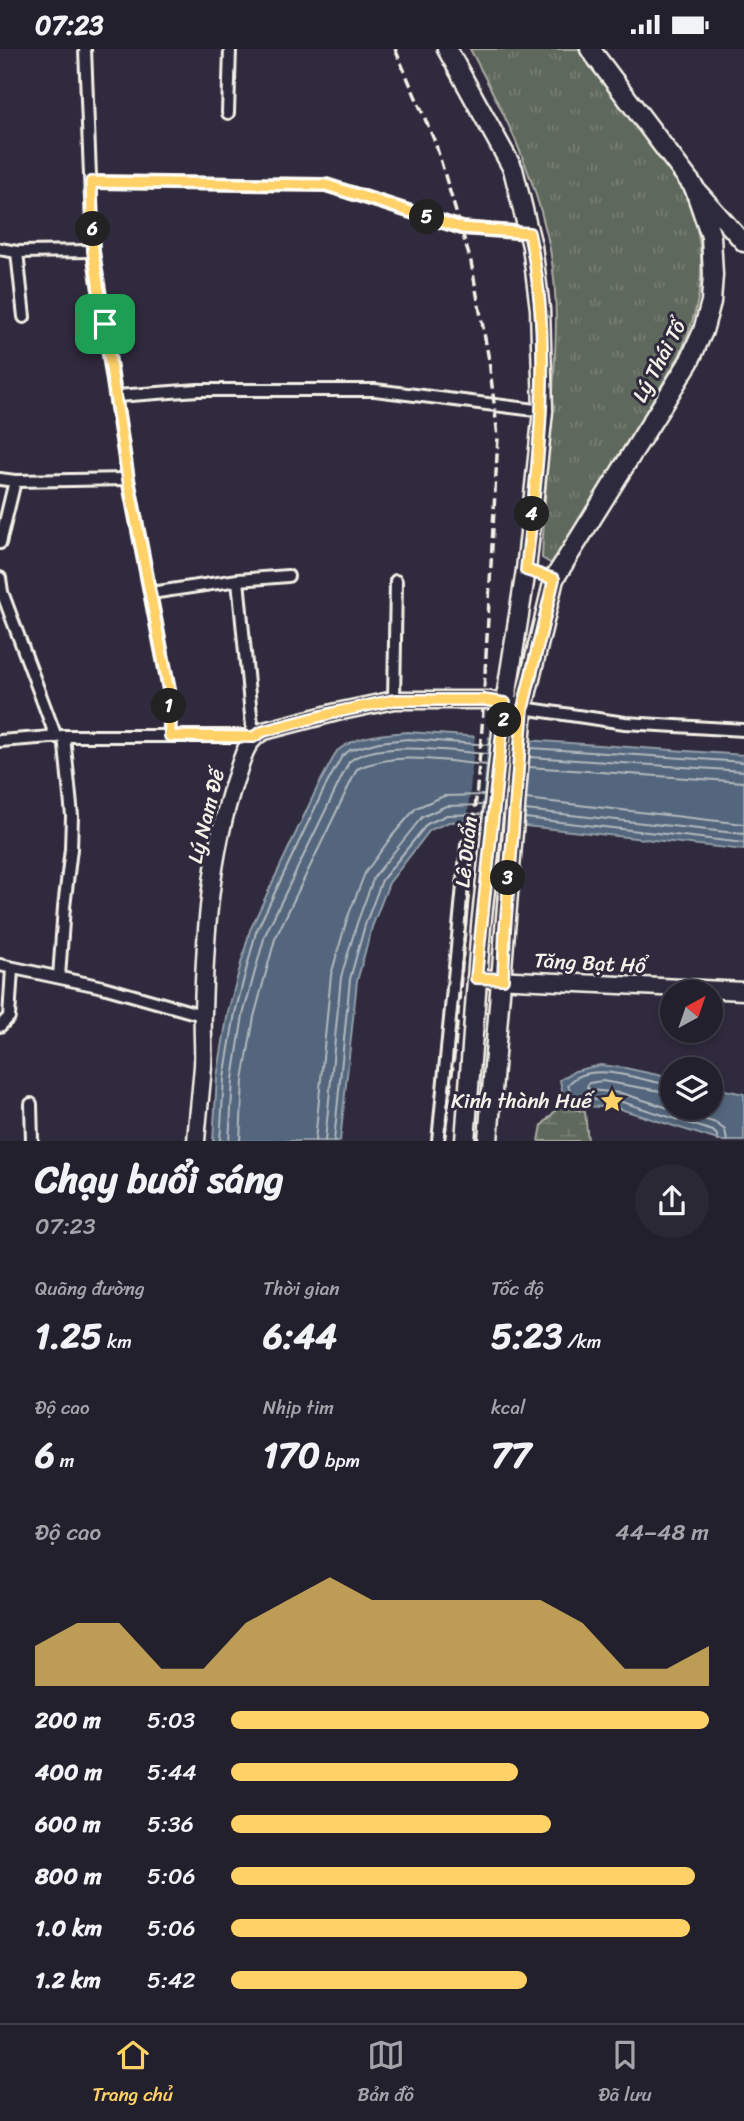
<!DOCTYPE html>
<html lang="vi">
<meta charset="utf-8">
<style>
:root{--surface:#23202e;--page:#2b2836;--text:#f1f3f6;--muted:#a3a3aa;--line:#403e4a;--accent:#ffd166}
body{margin:0;font-family:Sriracha,sans-serif;background:var(--page);color:var(--text);height:100vh;display:flex;flex-direction:column;font-size:26px;white-space:nowrap}
*{box-sizing:border-box;margin:0}
p{font-size:23px;color:var(--muted)}
.icon{flex:none;width:38px;height:38px;fill:none;stroke:currentColor;stroke-width:2;stroke-linecap:round;stroke-linejoin:round}
.map{position:relative;height:1092px;overflow:hidden}
.side{display:flex;flex-direction:column;background:var(--surface);flex:1}
.side>*{flex:none}
.needle{width:46px;rotate:40deg}
.buttons{position:absolute;left:660px;top:931px;display:grid;gap:14px}
.buttons a{display:grid;place-items:center;width:63px;height:63px;border-radius:50%;background:var(--surface);box-shadow:0 4px 10px #0003,0 0 0 2px var(--line);font-size:35px}
.pin{position:absolute;display:grid;place-items:center;width:60px;height:60px;color:#fff;margin:-30px;border-radius:14px;box-shadow:0 4px 10px #0006}
.km{position:absolute;width:35px;height:35px;margin:-18px;border-radius:50%;background:#222;color:#fff;font-size:19px;line-height:35px;text-align:center}
.round{display:grid;place-items:center;flex:none;width:74px;height:74px;border-radius:37px;background:var(--page)}
.overview{display:flex;align-items:center;justify-content:space-between;height:119px;padding:0 35px}
h1{font-size:38px;font-weight:800;line-height:52px}
.metrics{display:grid;grid-template-columns:repeat(3,1fr);gap:10px;height:119px;padding:7px 35px}
.metrics div{display:grid;align-content:center}
.metrics b{font-size:35px;font-weight:800}
.metrics small{font-size:19px;font-weight:400}
.metrics p{font-size:19px}
.chart{height:196px;padding:14px 35px}
.chart p{display:flex;justify-content:space-between}
.chart svg{width:100%;height:126px;margin-top:7px;fill:var(--accent);opacity:.7}
ul{padding:0 35px;list-style:none;font-size:23px}
li{display:grid;grid-template-columns:112px 84px 1fr;align-items:center;height:52px}
li i{height:18px;border-radius:9px;background:var(--accent)}
.status{display:flex;justify-content:space-between;align-items:center;height:49px;padding:0 35px;background:var(--surface);direction:ltr}
.status svg{height:19px;fill:currentColor}
.tab-bar{display:flex;justify-content:space-around;align-items:center;height:98px;border-top:2px solid var(--line);background:var(--surface);font-size:19px;color:var(--muted)}
.tab-bar a{display:grid;justify-items:center;gap:4px}
.tab-bar .current{color:var(--accent)}
.map>svg:first-child{display:block}
.grass{fill:url(#grass-tufts);stroke:#aaaca2;stroke-width:2}
.wetland{fill:url(#wetland-marsh);stroke:#aaaca2;stroke-width:2}
.water{fill:#52667d;stroke:#939ea8;stroke-width:2}
.pier{fill:#2f2a3d}
.lines{fill:none;stroke-linecap:round;stroke-linejoin:round}
.shore{stroke:#b3b9bd;stroke-width:2}
.street-casing{stroke:#f4f1e8;stroke-width:16}
.secondary-casing{stroke:#f4f1e8;stroke-width:21}
.primary-casing{stroke:#f4f1e8;stroke-width:23}
.street{stroke:#2f2a3d;stroke-width:10}
.secondary{stroke:#2f2a3d;stroke-width:16}
.primary{stroke:#2f2a3d;stroke-width:18}
.rail{stroke:#f4f1e8;stroke-width:3.5;stroke-dasharray:10 5;stroke-linecap:butt}
.route-casing{stroke:#fff;stroke-width:14}
.route{stroke:#ffd166;stroke-width:9}
.labels{text-anchor:middle;dominant-baseline:central;stroke-width:6;stroke-linejoin:round;paint-order:stroke}
.street-label{font-size:21px;fill:#f4f1e8;stroke:#2f2a3d}
.poi-label{font-size:21px;fill:#f4f1e8;stroke:#2f2a3d;text-anchor:end}
</style>
<div class="status"><b>07:23</b><svg viewBox="0 0 49 12"><path d="M0 12V9h3v3zM5 12V6h3v6zM10 12V3h3v9zM15 12V0h3v12zM26 1h20v11H26zM47 4h2v5h-2z"/></svg></div>
<div class="map">
<svg width="744" height="1092" viewBox="0 0 744 1092">
<defs>
<pattern id="grass-tufts" width="24" height="20" patternUnits="userSpaceOnUse" patternTransform="scale(1.75)"><rect width="24" height="20" fill="#5f685c"/><path d="M3 7l-1-3M5 7V3M7 7l1-3M15 17l-1-3M17 17v-4M19 17l1-3" fill="none" stroke="#777e73"/></pattern>
<pattern id="wetland-marsh" width="20" height="14" patternUnits="userSpaceOnUse" patternTransform="scale(1.75)"><rect width="20" height="14" fill="#5f685c"/><path d="M1 5h8M5 5V1M11 12h8M15 12V8" fill="none" stroke="#777e73"/></pattern>
</defs>
<rect width="100%" height="100%" fill="#2f2a3d"/>
<filter id="ink" filterUnits="userSpaceOnUse"><feTurbulence type="fractalNoise" baseFrequency=".0143" numOctaves="2"/><feDisplacementMap in="SourceGraphic" scale="14" xChannelSelector="R" yChannelSelector="G"/><feConvolveMatrix kernelMatrix="1 2 1 2 8 2 1 2 1" color-interpolation-filters="sRGB"/></filter>
<g filter="url(#ink)">
<!-- grass -->
<path class="grass" d="M470 0H582L680 133C710 196 707 245 679 307L557 512 550 514 542 509C544 458 548 406 552 355 556 299 560 241 547 186 531 116 503 62 470 0Z"/>
<!-- wetland -->
<polygon class="wetland" points="561,1056 585,1063 588,1092 539,1092 542,1076"/>
<!-- water -->
<g class="water">
<path d="M408 683 744 706V801L479 772 449 773 430 781 389 834 372 878 357 932 340 1092H213L217 1028 228 963 250 881 318 737 337 702C356 686 384 685 408 683Z"/>
<polygon points="600,1016 625,1019 672,1029 672,1059 710,1059 711,1038 744,1045 744,1092 721,1092 617,1059 585,1057 564,1051 560,1031 575,1022"/>
</g>
<!-- pier -->
<polygon class="pier" points="475,685 488,686 480,775 467,776"/>
<g class="lines">
<!-- shore -->
<g class="shore">
<polyline points="530,699 744,713"/>
<polyline points="530,708 744,722"/>
<polyline points="529,718 744,733"/>
<polyline points="526,750 744,775"/>
<polyline points="525,761 744,785"/>
<polyline points="525,769 744,794"/>
<path d="M672 1036C643 1033 590 1009 568 1036L572 1046 586 1050 619 1052 713 1082 717 1086 718 1092"/>
<polyline points="672,1044 602,1032 589,1034 587,1038 590,1041 621,1044 716,1074 725,1081 727,1092"/>
<polyline points="220,1092 224,1029 235,964 256,883 324,740 342,707 350,701 379,693 408,690 490,696"/>
<path d="M229 1092 233 1030 243 966 265 886 349 713C375 690 455 703 489 705"/>
<path d="M240 1092 243 1031 254 968 275 890 357 720C397 701 446 713 488 716"/>
<polyline points="315,1092 331,926 347,870 365,824 392,787 416,759 444,747 485,746"/>
<polyline points="325,1092 341,928 357,874 374,828 422,768 446,757 483,756"/>
<polyline points="334,1092 350,930 365,876 382,831 427,775 447,766 483,765"/>
</g>
<!-- street casing -->
<g class="street-casing">
<g id="street">
<polyline points="85,0 93,202 128,430 169,641 170,687"/>
<polyline points="228,64 230,0"/>
<polyline points="91,133 326,136 462,179 529,184"/>
<polyline points="0,200 17,203 93,202"/>
<polyline points="17,203 24,268"/>
<polyline points="117,347 198,341 375,341 543,362"/>
<polyline points="0,430 15,432 128,430"/>
<polyline points="0,494 15,432"/>
<polyline points="0,529 2,543 56,688"/>
<polyline points="151,544 238,531 288,527"/>
<polyline points="394,651 396,532"/>
<polyline points="523,659 625,674 744,681"/>
<polyline points="0,692 64,687 253,687 238,531"/>
<polyline points="0,916 103,938 202,966"/>
<polyline points="59,928 64,858 71,800 72,767 64,687"/>
<polyline points="0,977 9,968 12,920"/>
<polyline points="31,1055 32,1092"/>
<polyline points="438,1092 467,796"/>
</g>
</g>
<!-- secondary casing -->
<g class="secondary-casing">
<g id="secondary">
<polyline points="696,140 744,194"/>
<polyline points="476,929 744,942"/>
<path d="M196 1092C198 1067 201 1042 203 1017 204 999 202 981 203 964 205 885 210 806 235 731 242 712 244 692 264 682L337 663 394 651H489L523 659"/>
</g>
</g>
<!-- primary casing -->
<g class="primary-casing">
<g id="primary">
<polyline points="447,0 513,120 532,197 540,260 543,362 526,521 505,655 481,877 465,1092"/>
<polyline points="488,1092 523,659 554,530 689,313 703,282 711,253 713,226 711,187 694,138 590,0"/>
</g>
</g>
<!-- street -->
<use href="#street" class="street"/>
<!-- secondary -->
<use href="#secondary" class="secondary"/>
<!-- primary -->
<use href="#primary" class="primary"/>
<!-- rail -->
<polyline class="rail" points="395,0 435,93 471,213 489,311 498,388 482,679 455,999 444,1092"/>
</g>
</g>
<g class="lines" filter="url(#ink)">
<!-- route casing -->
<g class="route-casing">
<path id="route" d="M91 133 326 136 462 179 529 184C554 295 538 410 526 521L554 530 523 659 505 881 503 930 476 929 505 654 484 651H394L337 663 264 682 253 688 170 687 169 641 128 430 93 202Z"/>
</g>
<!-- route -->
<use href="#route" class="route"/>
</g>
<!-- icons -->
<defs>
<g id="sight-bare" transform="scale(1.89)"><path d="M0-6L1.8-2.2L6-1.7L2.9 1.2L3.7 5.4L0 3.3L-3.7 5.4L-2.9 1.2L-6-1.7L-1.8-2.2Z" fill="#ffd166" stroke="#2f2a3d" stroke-width="2.5" paint-order="stroke"/></g>
</defs>
<g fill-rule="evenodd">
<use href="#sight-bare" x="612" y="1052"/>
</g>
<g class="labels">
<!-- street labels -->
<g class="street-label">
<text transform="translate(659 312) rotate(-62)">Lý Thái Tổ</text>
<text transform="translate(206 767) rotate(-76)">Lý Nam Đế</text>
<text transform="translate(466 803) rotate(-84)">Lê Duẩn</text>
<text transform="translate(590 914) rotate(3)">Tăng Bạt Hổ</text>
</g>
<!-- poi labels -->
<g class="poi-label">
<text x="592" y="1052">Kinh thành Huế</text>
</g>
</g>
</svg>
<div class="buttons">
<a><svg class="needle" viewBox="-14 -14 28 28"><path d="M0-13l5 13h-10z" fill="#e53935"/><path d="M0 13l5-13h-10z" fill="#a3a3aa"/></svg></a>
<a><svg class="icon" aria-label="layers" viewBox="0 0 24 24"><path d="M12 4l9 5-9 5-9-5zM3 14l9 5 9-5"/></svg></a>
</div>
<div class="pin" style="left:105px;top:275px;background:#1e9e55"><svg class="icon" aria-label="arrive" viewBox="0 0 24 24"><path d="M6 21V4h12l-3 4 3 4H6"/></svg></div>
<b class="km" style="left:169px;top:657px">1</b>
<b class="km" style="left:504px;top:671px">2</b>
<b class="km" style="left:508px;top:829px">3</b>
<b class="km" style="left:532px;top:465px">4</b>
<b class="km" style="left:427px;top:168px">5</b>
<b class="km" style="left:93px;top:180px">6</b>
</div>
<section class="side">
<div class="overview"><div><h1>Chạy buổi sáng</h1><p>07:23</p></div><a class="round"><svg class="icon" aria-label="share" viewBox="0 0 24 24"><path d="M12 15V3M7 8l5-5 5 5M5 13v7h14v-7"/></svg></a></div>
<div class="metrics">
<div><p>Quãng đường</p><b>1.25<small> km</small></b></div>
<div><p>Thời gian</p><b>6:44</b></div>
<div><p>Tốc độ</p><b>5:23<small> /km</small></b></div>
</div>
<div class="metrics">
<div><p>Độ cao</p><b>6<small> m</small></b></div>
<div><p>Nhịp tim</p><b>170<small> bpm</small></b></div>
<div><p>kcal</p><b>77</b></div>
</div>
<div class="chart"><p><span>Độ cao</span>44–48 m</p>
<svg viewBox="0 0 160 44" preserveAspectRatio="none"><path d="M0 44V30L10 22L20 22L30 38L40 38L50 22L60 14L70 6L80 14L90 14L100 14L110 14L120 14L130 22L140 38L150 38L160 30V44z"/></svg>
</div>
<ul>
<li><b>200 m</b>5:03<i style="width:100%"></i></li>
<li><b>400 m</b>5:44<i style="width:60%"></i></li>
<li><b>600 m</b>5:36<i style="width:67%"></i></li>
<li><b>800 m</b>5:06<i style="width:97%"></i></li>
<li><b>1.0 km</b>5:06<i style="width:96%"></i></li>
<li><b>1.2 km</b>5:42<i style="width:62%"></i></li>
</ul>
</section>
<nav class="tab-bar">
<a class="current"><svg class="icon" aria-label="home" viewBox="0 0 24 24"><path d="M3 11l9-7 9 7M6 9v11h12V9"/></svg>Trang chủ</a>
<a><svg class="icon" aria-label="map" viewBox="0 0 24 24"><path d="M3 6l6-2 6 2 6-2v14l-6 2-6-2-6 2zM9 4v14M15 6v14"/></svg>Bản đồ</a>
<a><svg class="icon" aria-label="saved" viewBox="0 0 24 24"><path d="M7 4h10v16l-5-4-5 4z"/></svg>Đã lưu</a>
</nav>
